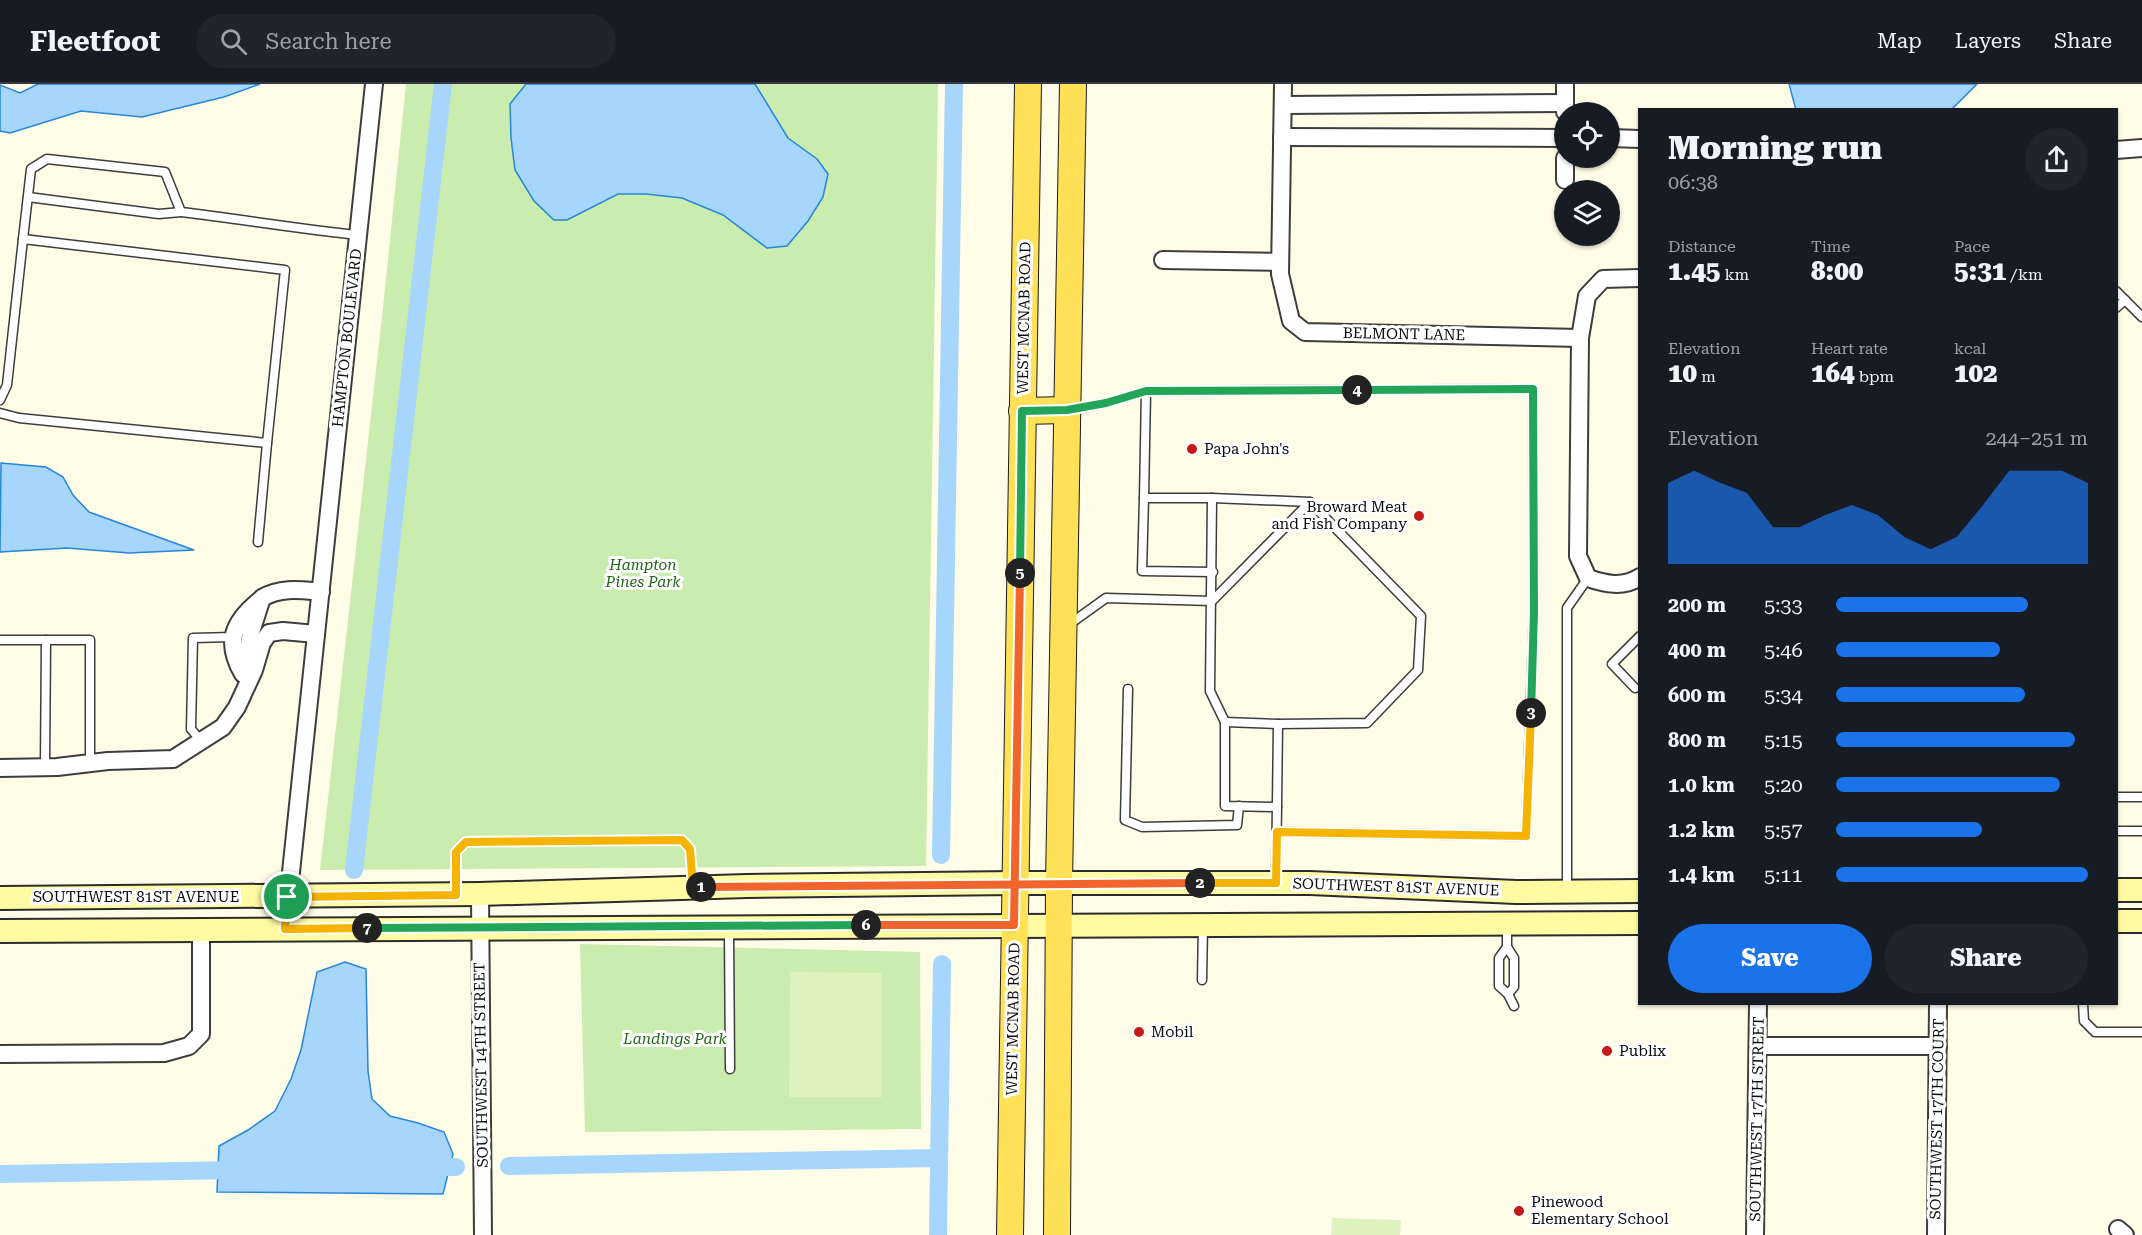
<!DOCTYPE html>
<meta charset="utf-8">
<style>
:root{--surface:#171b24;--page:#20242c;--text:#f1f3f6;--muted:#9ea1a6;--line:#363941;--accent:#1a73e8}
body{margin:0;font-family:"Roboto Serif",serif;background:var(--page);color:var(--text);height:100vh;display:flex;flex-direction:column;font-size:22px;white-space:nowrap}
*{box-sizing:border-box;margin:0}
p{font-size:20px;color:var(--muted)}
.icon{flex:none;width:33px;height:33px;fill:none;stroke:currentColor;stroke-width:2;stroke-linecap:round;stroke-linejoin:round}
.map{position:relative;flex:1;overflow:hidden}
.sheet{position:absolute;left:1638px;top:24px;width:480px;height:897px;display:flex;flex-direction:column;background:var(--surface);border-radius:0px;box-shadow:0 2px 4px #0004}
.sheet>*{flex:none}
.buttons{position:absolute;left:1554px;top:18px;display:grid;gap:12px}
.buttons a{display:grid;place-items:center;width:66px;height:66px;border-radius:50%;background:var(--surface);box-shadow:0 2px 4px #0004;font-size:30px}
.pin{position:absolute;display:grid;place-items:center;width:51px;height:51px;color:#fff;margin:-26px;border:3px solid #fff;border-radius:50%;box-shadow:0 2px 6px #0007}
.km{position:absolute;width:30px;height:30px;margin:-15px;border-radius:50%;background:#222;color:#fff;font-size:16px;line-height:30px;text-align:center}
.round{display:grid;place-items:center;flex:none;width:63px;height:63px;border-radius:32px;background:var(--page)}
.summary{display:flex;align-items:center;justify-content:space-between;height:102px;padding:0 30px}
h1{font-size:33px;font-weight:800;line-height:45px}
.stats{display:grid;grid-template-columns:repeat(3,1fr);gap:9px;height:102px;padding:6px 30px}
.stats div{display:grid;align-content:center}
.stats b{font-size:26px;font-weight:800}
.stats small{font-size:16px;font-weight:400}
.stats p{font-size:16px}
.chart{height:168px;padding:12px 30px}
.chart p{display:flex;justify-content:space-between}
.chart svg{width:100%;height:108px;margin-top:6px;fill:var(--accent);opacity:.7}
.primary-button{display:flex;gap:12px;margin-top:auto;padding:12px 30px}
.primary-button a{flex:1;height:69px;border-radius:36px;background:var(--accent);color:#fff;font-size:24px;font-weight:800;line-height:69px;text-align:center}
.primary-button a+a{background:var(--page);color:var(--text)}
ul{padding:0 30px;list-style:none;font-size:20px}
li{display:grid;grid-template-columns:96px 72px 1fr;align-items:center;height:45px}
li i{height:15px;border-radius:8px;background:var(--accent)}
header{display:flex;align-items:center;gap:36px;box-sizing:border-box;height:84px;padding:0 30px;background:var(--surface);border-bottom:2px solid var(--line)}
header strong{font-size:28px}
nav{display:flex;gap:33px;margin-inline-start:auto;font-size:21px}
.search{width:420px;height:54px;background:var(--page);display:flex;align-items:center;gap:15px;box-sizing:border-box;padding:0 21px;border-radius:33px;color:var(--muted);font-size:22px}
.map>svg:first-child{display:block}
.green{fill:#caecae}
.pitch{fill:#def3c0}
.water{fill:#a6d6fc;stroke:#2786d9;stroke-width:1.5}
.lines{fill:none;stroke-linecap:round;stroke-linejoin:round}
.canal{stroke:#a6d6fc;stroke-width:18}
.lane-casing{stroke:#3d3d3d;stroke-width:11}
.street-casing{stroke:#3d3d3d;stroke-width:20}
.secondary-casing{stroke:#2c2c2c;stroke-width:26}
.primary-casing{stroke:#1b1b1b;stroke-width:28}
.lane{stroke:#fff;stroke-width:8}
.street{stroke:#fff;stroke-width:16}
.secondary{stroke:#fffba2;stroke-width:22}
.primary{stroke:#ffe157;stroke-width:26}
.split-1-casing{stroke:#fff;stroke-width:12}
.split-2-casing{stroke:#fff;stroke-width:12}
.split-3-casing{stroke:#fff;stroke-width:12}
.split-4-casing{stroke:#fff;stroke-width:12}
.split-5-casing{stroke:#fff;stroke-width:12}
.split-6-casing{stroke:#fff;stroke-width:12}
.split-7-casing{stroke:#fff;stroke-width:12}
.split-8-casing{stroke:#fff;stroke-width:12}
.split-1{stroke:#f5b400;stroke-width:8}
.split-2{stroke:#f0652b;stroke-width:8}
.split-3{stroke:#f5b400;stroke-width:8}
.split-4{stroke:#22a559;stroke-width:8}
.split-5{stroke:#22a559;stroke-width:8}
.split-6{stroke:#f0652b;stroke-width:8}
.split-7{stroke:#22a559;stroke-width:8}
.split-8{stroke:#f5b400;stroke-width:8}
.poi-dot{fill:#c51a17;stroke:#fff;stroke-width:2}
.labels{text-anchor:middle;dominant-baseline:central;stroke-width:6;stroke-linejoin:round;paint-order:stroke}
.street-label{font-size:15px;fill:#0a0a0a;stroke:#fff}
.poi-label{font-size:15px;fill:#0a0a0a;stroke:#fff;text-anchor:start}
.park-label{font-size:15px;font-style:italic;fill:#216616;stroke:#fff}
</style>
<header>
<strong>Fleetfoot</strong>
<div class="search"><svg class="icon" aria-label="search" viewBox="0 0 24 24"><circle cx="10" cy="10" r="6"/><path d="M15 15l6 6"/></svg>Search here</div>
<nav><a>Map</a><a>Layers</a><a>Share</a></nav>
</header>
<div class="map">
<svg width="2142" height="1151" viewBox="0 0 2142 1151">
<rect width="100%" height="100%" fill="#fffce7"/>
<!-- green -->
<g class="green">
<polygon points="406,0 938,0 926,782 320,786 383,224"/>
<polygon points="580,860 920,868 921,1045 585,1048"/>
</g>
<!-- pitch -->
<g class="pitch">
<polygon points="790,888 882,889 882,1013 789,1013"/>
<polygon points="1332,1134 1401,1136 1400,1151 1331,1151"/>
</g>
<!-- water -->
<g class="water">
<polygon points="38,0 260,0 224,13 142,33 81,27 10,49 0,47 0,1 20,9"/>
<polygon points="526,0 755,0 788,54 817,75 828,90 823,113 808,137 787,162 767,164 723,131 682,114 646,110 618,110 567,136 554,136 534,117 515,86 511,54 510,20"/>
<polygon points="1789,0 1977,0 1952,25 1796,26"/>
<polygon points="1,379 46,383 63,393 73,411 89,428 194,466 129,469 67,464 0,468"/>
<polygon points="345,878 366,885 368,987 372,1015 390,1032 418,1039 444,1048 453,1070 443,1110 217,1108 219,1062 248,1046 275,1027 291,995 301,966 317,888"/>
</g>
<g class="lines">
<!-- canal -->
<g class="canal">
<polyline points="941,771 954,0"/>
<polyline points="354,786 443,0"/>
<polyline points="509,1082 939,1074"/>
<polyline points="425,1083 456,1083"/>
<polyline points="0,1090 241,1086"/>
<polyline points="938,1151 942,880"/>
</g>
<!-- lane casing -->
<g class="lane-casing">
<g id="lane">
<polyline points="28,113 159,130 181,128"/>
<path d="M23 155 31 85 47 75 165 88 181 128C240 135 299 145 358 151"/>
<polyline points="2116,207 2142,233"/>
<polyline points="2116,224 2125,216"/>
<polyline points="1146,307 1144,414 1212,414 1310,418 1421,532 1418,586 1367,639 1278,640 1225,638"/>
<polyline points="0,316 7,301 23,155 285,186 267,359"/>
<polyline points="1070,326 1106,319 1146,307 1533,305 1534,528 1526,752 1277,748"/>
<polyline points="0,329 19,334 267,359 258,458"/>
<polyline points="1144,414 1142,487 1213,488"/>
<polyline points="1212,414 1210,607 1225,638 1225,722 1277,723"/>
<polyline points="1067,542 1106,514 1212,517 1310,418"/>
<polyline points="0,556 90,556 90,679"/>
<polyline points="1635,604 1612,580 1640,552"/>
<polyline points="1128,605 1125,736 1142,743 1237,741 1239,722"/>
<polyline points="202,658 191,645 193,554 233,553"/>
<polyline points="45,683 46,556"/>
<polyline points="2116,713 2142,713"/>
<polyline points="2116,747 2142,747"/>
<polyline points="1276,799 1278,640"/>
<polyline points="1567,807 1567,524 1588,494"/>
<polyline points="456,809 456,768 467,758 682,756 690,765 693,803"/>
<polyline points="1507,840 1507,863 1514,874 1514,903 1508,910"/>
<polyline points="729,846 730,985"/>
<polyline points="1507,863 1499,874 1499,902 1508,910 1514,922"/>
<polyline points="1202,896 1203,843"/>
<polyline points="2083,920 2084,937 2095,948 2142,948"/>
</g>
</g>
<!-- street casing -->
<g class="street-casing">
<g id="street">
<polyline points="1283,0 1280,190 1291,237 1305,248 1580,254"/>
<polyline points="1283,21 1565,19"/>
<polyline points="1565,28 1565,0"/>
<polyline points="1282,53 1564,54"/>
<polyline points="1610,54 1640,55"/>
<polyline points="2116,66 2142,64"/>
<polyline points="1565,96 1565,74"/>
<polyline points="1163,176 1280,178"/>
<path d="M1640 194 1603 195 1587 212 1580 254 1578 472 1588 494C1605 500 1623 504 1640 493"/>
<path d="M243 590C225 559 232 539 259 517"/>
<path d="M244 590 251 548 262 514C281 503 300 506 321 508"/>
<polyline points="0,684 57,683 108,677 173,675 223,643 237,623 254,586 262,559 269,549 283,547 316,550"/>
<polyline points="480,810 483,1151"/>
<polyline points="285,845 374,0"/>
<polyline points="1758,962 1938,962"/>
<polyline points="0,970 164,969 189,962 201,950 201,845"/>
<polyline points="2118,1145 2125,1151"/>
<polyline points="1755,1151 1758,920"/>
<polyline points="1936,1151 1938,920"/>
</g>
</g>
<!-- secondary casing -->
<g class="secondary-casing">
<g id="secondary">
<polyline points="2116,806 2142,806"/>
<polyline points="0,814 480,810 747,802 1015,799 1310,799 1516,808 1640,807"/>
<polyline points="2116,837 2142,837"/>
<polyline points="0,847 1640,839"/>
</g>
</g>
<!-- primary casing -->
<g class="primary-casing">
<g id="primary">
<polyline points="1022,327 1067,326"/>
<polyline points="1010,1151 1028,0"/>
<polyline points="1057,1151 1059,799 1073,0"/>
</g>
</g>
<!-- lane -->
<use href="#lane" class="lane"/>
<!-- street -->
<use href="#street" class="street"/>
<!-- secondary -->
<use href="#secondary" class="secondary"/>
<!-- primary -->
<use href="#primary" class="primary"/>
</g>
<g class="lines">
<!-- split-1 casing -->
<g class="split-1-casing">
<polyline id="split-1" points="287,813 456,811 456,768 466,758 682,756 690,765 693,803 701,803"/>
</g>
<!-- split-2 casing -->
<g class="split-2-casing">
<polyline id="split-2" points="701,803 1200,799"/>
</g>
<!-- split-3 casing -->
<g class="split-3-casing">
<polyline id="split-3" points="1200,799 1276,799 1277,748 1526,752 1531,629"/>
</g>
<!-- split-4 casing -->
<g class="split-4-casing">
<polyline id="split-4" points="1357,306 1533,305 1534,528 1531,629"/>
</g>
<!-- split-5 casing -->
<g class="split-5-casing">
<polyline id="split-5" points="1020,489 1022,327 1067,326 1106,319 1146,307 1357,306"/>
</g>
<!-- split-6 casing -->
<g class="split-6-casing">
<polyline id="split-6" points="866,841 1014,841 1020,489"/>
</g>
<!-- split-7 casing -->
<g class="split-7-casing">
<polyline id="split-7" points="367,844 866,841"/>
</g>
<!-- split-8 casing -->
<g class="split-8-casing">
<polyline id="split-8" points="287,813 285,845 367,844"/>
</g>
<!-- split-1 -->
<use href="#split-1" class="split-1"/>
<!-- split-2 -->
<use href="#split-2" class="split-2"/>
<!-- split-3 -->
<use href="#split-3" class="split-3"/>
<!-- split-4 -->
<use href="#split-4" class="split-4"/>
<!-- split-5 -->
<use href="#split-5" class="split-5"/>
<!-- split-6 -->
<use href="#split-6" class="split-6"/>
<!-- split-7 -->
<use href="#split-7" class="split-7"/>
<!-- split-8 -->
<use href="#split-8" class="split-8"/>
</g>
<!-- markers -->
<g class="poi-dot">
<circle cx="1192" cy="365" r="6"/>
<circle cx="1419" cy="432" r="6"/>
<circle cx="1139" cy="948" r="6"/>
<circle cx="1607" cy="967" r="6"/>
<circle cx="1519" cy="1127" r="6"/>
</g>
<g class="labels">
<!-- street labels -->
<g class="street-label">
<text transform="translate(1024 234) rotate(-89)">WEST MCNAB ROAD</text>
<text transform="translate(1404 250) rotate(1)">BELMONT LANE</text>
<text transform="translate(347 254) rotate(-84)">HAMPTON BOULEVARD</text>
<text transform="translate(1396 803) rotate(2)">SOUTHWEST 81ST AVENUE</text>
<text x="136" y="813">SOUTHWEST 81ST AVENUE</text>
<text transform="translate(1013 935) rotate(-89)">WEST MCNAB ROAD</text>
<text transform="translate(481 981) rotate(-91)">SOUTHWEST 14TH STREET</text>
<text transform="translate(1757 1035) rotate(-89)">SOUTHWEST 17TH STREET</text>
<text transform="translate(1937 1035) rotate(-89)">SOUTHWEST 17TH COURT</text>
</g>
<!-- poi labels -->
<g class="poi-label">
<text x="1204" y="365">Papa John's</text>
<text x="1407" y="423" text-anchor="end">Broward Meat<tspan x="1407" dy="17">and Fish Company</tspan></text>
<text x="1151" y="948">Mobil</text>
<text x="1619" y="967">Publix</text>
<text x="1531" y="1118">Pinewood<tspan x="1531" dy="17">Elementary School</tspan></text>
</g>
<!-- park labels -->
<g class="park-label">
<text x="643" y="481">Hampton<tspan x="643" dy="17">Pines Park</tspan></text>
<text x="675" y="955">Landings Park</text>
</g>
</g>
</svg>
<div class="buttons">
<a><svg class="icon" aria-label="locate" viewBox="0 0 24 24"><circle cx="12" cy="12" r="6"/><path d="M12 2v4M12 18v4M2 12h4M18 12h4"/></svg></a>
<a><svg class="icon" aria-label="layers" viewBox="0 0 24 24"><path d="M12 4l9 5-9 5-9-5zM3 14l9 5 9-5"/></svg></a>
</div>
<div class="pin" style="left:287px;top:813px;background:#1e9e55"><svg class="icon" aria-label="arrive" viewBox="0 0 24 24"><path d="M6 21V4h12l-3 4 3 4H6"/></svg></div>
<b class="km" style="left:701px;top:803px">1</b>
<b class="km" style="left:1200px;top:799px">2</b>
<b class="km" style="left:1531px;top:629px">3</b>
<b class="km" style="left:1357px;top:306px">4</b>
<b class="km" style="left:1020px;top:489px">5</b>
<b class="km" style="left:866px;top:841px">6</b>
<b class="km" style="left:367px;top:844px">7</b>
<section class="sheet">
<div class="summary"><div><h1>Morning run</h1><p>06:38</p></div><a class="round"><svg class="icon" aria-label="share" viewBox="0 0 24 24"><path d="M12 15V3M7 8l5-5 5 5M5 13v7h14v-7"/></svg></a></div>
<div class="stats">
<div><p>Distance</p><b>1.45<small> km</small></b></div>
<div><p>Time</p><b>8:00</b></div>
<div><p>Pace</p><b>5:31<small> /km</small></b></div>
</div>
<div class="stats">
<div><p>Elevation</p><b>10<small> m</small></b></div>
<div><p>Heart rate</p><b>164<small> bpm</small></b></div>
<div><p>kcal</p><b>102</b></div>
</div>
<div class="chart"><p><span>Elevation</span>244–251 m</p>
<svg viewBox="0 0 160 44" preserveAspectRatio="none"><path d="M0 44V11L10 6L20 11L30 15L40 29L50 29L60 24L70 20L80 24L90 33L100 38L110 33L120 20L130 6L140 6L150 6L160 11V44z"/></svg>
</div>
<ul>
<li><b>200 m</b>5:33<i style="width:76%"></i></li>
<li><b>400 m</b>5:46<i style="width:65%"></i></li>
<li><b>600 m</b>5:34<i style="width:75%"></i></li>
<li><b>800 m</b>5:15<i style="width:95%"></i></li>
<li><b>1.0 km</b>5:20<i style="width:89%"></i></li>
<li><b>1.2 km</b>5:57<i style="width:58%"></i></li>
<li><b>1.4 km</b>5:11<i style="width:100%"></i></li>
</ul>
<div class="primary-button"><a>Save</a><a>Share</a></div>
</section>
</div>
